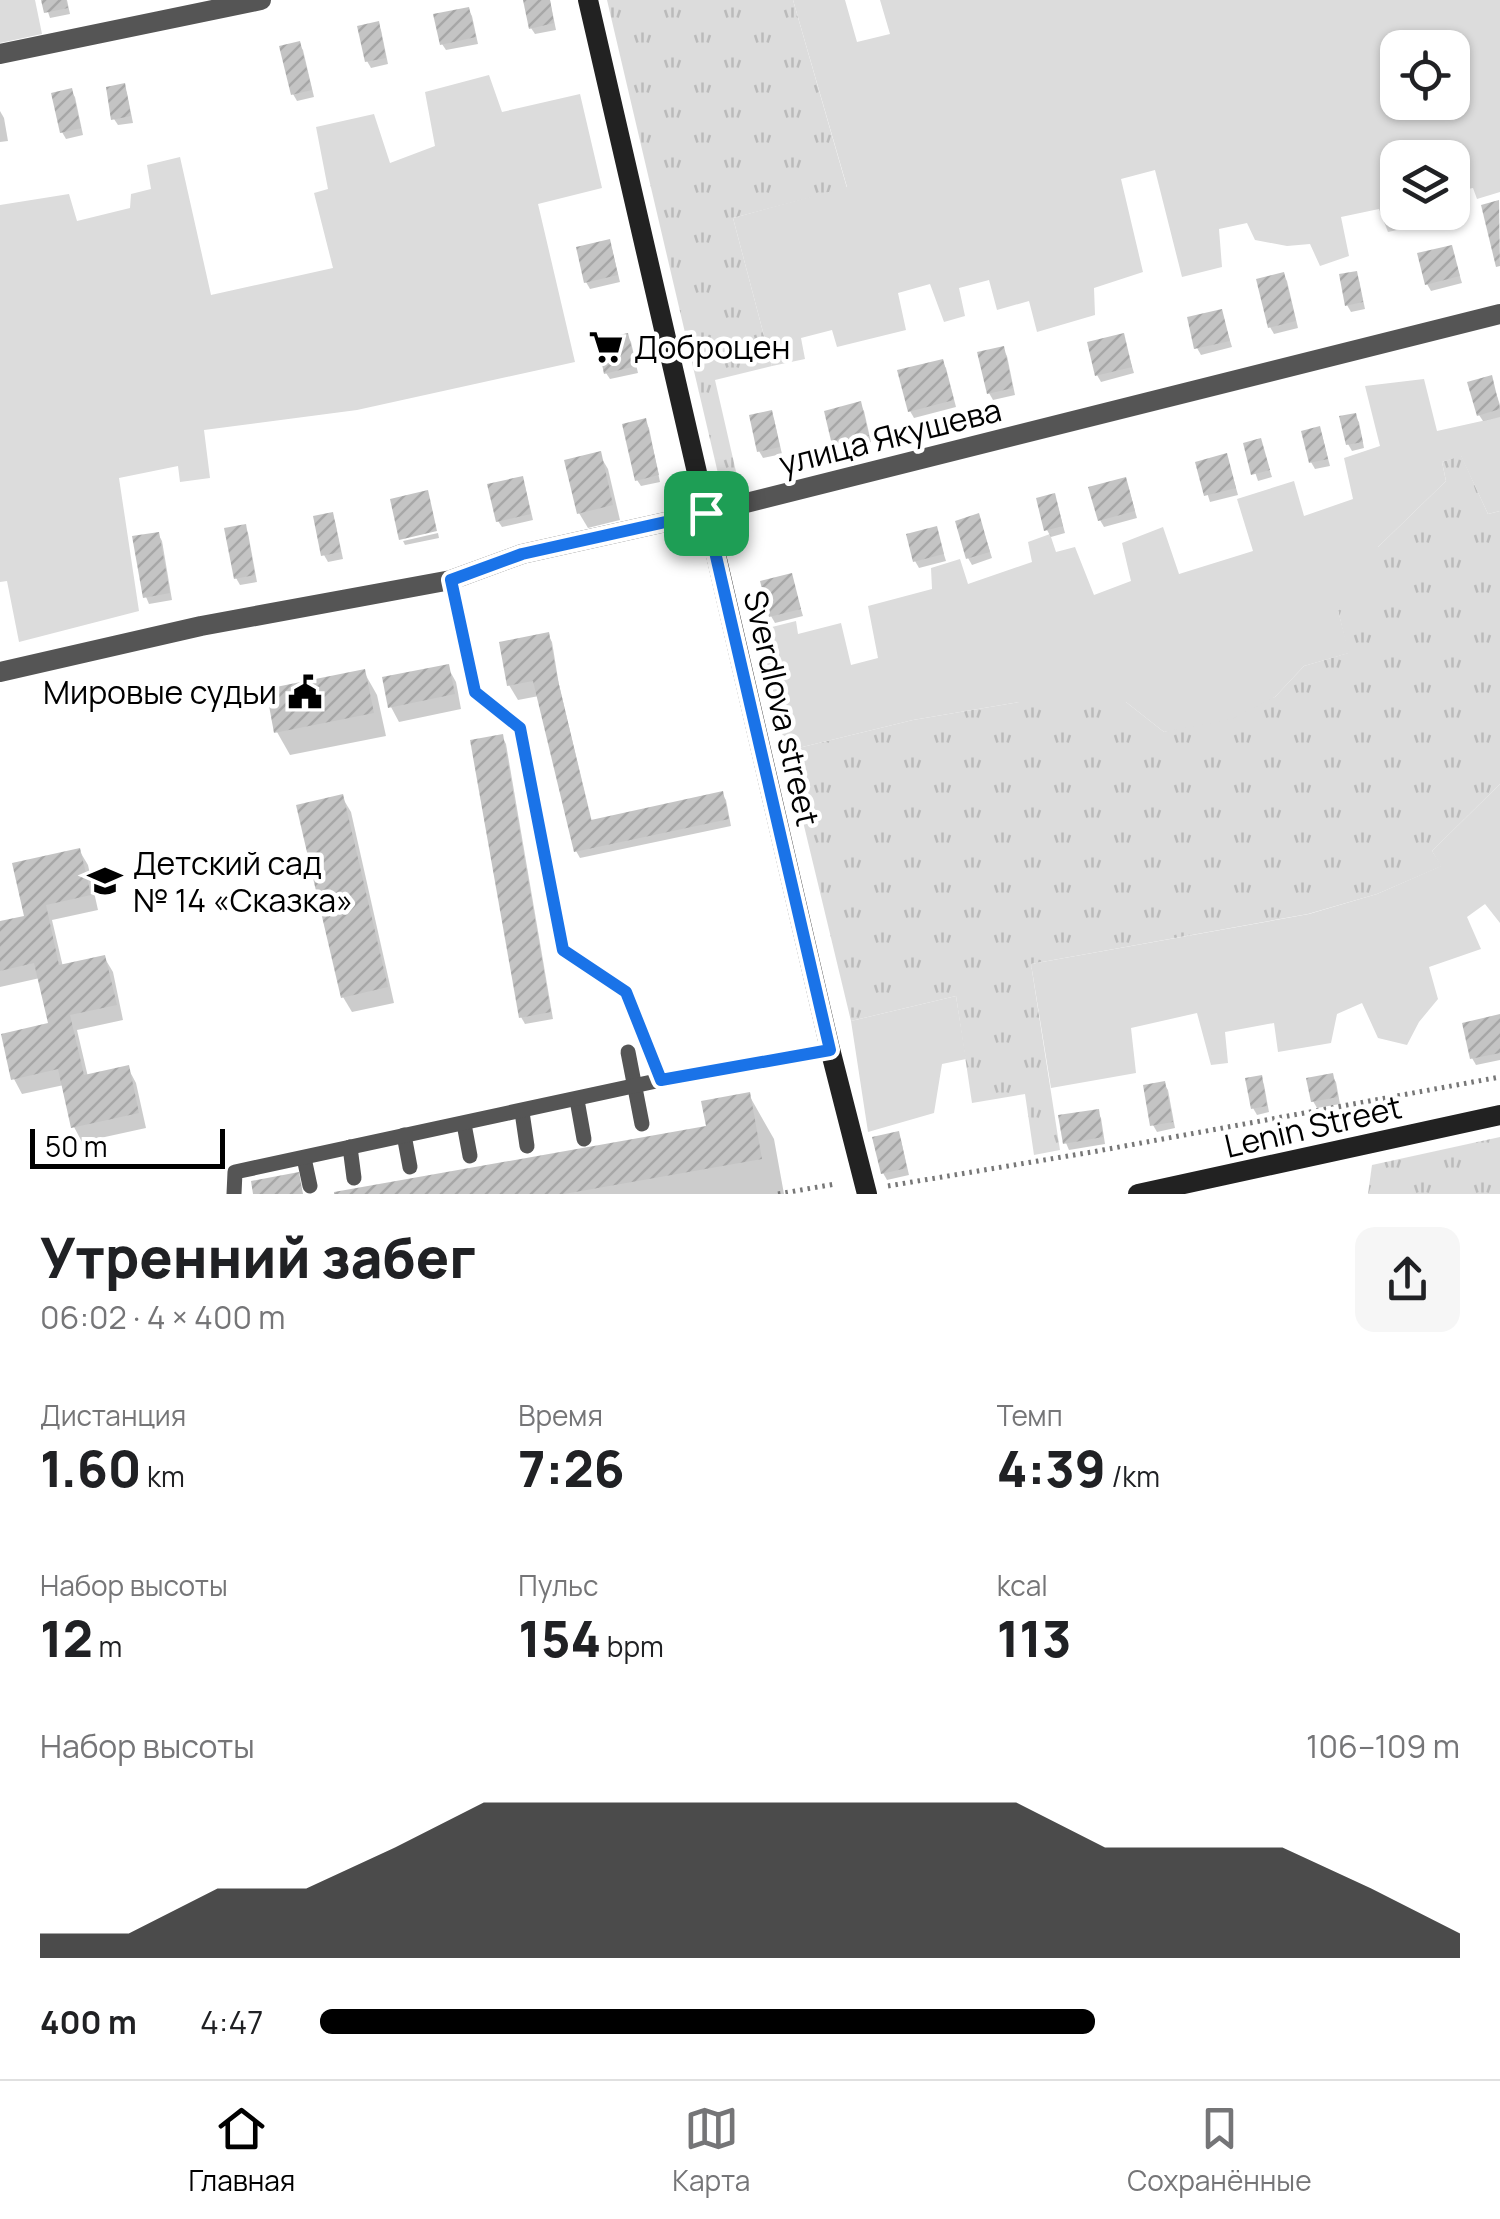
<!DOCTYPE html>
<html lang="ru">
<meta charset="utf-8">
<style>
:root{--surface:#fff;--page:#f6f6f6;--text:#202124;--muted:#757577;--line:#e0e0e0;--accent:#000}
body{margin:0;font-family:Manrope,sans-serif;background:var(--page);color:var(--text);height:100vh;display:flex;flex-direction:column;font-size:38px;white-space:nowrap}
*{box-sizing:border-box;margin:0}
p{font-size:32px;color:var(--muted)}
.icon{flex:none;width:55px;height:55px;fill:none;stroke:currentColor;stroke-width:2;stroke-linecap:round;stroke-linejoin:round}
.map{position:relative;height:1194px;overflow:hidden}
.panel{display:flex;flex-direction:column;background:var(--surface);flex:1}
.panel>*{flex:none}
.fabs{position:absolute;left:1380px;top:30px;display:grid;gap:20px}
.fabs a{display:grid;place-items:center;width:90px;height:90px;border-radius:20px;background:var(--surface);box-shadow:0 2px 8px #0004;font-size:50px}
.scale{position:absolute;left:30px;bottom:25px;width:195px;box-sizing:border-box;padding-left:10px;border:5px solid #000;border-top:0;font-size:28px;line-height:35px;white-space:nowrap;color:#000;-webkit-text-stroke:8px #fff;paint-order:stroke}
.pin{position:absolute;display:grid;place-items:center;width:85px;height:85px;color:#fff;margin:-42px;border-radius:20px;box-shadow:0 5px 15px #0006}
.round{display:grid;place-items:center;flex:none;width:105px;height:105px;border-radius:20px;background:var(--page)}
.headline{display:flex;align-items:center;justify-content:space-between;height:170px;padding:0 40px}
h1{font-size:55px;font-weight:800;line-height:75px}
.metrics{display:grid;grid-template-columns:repeat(3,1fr);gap:15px;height:170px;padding:10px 40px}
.metrics div{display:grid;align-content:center}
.metrics b{font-size:50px;font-weight:800}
.metrics small{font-size:28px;font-weight:400}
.metrics p{font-size:28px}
.chart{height:280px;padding:20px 40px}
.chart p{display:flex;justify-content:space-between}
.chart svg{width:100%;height:180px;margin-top:10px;fill:var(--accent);opacity:.7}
ul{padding:0 40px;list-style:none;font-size:32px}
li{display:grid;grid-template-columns:160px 120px 1fr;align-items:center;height:75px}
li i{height:25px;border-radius:12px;background:var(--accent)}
.menu{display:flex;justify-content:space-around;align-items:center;height:140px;border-top:2px solid var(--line);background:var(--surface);font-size:28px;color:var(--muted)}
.menu a{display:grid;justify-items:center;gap:5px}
.menu .on{color:var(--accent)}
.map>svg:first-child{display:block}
.grass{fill:url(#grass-tufts)}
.garden{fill:#dcdcdc;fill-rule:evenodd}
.shadow{fill:#0003}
.building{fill:url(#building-hatch)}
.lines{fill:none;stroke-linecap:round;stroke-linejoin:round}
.path{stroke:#777;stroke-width:5;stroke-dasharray:2.5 5;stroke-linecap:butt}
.lane{stroke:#555;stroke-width:15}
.street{stroke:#555;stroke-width:20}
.secondary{stroke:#222;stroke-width:20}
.route-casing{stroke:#fff;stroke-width:20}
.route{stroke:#1a73e8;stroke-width:12}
.labels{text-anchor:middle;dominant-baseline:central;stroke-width:9;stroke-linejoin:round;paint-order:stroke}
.poi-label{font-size:32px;fill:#000;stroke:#fff;text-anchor:start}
.street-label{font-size:32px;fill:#000;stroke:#fff}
</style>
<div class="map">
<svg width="1500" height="1194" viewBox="0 0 1500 1194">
<defs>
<pattern id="grass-tufts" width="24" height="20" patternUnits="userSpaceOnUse" patternTransform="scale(2.5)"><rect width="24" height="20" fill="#dcdcdc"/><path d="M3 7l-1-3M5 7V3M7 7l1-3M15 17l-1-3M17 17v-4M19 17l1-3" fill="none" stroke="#bbb"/></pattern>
<pattern id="building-hatch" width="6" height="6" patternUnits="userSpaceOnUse" patternTransform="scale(2.5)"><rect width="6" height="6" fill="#c4c4c4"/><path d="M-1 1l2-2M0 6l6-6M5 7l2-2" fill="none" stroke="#a7a7a7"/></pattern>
</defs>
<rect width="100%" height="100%" fill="#fff"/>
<!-- grass -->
<g class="grass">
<polygon points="607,0 793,0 847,188 733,218 772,366 715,380 737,476 720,482"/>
<polygon points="1461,455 1488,514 1500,511 1500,784 1432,851 1442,866 1377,894 1308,914 1031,964 1060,1150 1034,1155 1025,1094 972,1103 956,996 851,1021 786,751 913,720 1019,702 1126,702 1164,732 1275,697 1304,666 1348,653 1338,610 1378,547 1446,481 1442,462"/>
<polygon points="1500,1137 1500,1194 1368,1194 1372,1165"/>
</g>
<!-- garden -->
<g class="garden">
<polygon points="0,0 35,0 42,34 0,43"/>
<path d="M793 0H845L857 42 890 34 880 0H1500V192L1477 199 1473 188 1453 192 1452 158H1398V212L1450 213 1451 218 1388 232 1379 209 1341 217 1349 256 1320 266 1310 244 1287 246 1255 240 1247 223 1219 229 1222 267 1182 277 1155 170 1121 179 1143 272 1094 288 1095 315 1037 332 1029 301 997 310 989 280 959 288 965 316 944 322 930 284 898 293 906 330 837 347 832 330 801 338 805 359 772 366 733 218 847 187ZM1398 48H1452V102H1398Z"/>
<polygon points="489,75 502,112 580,94 602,188 538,204 575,362 357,410 204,430 210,478 180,482 178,466 119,478 139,611 19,642 7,581 0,582 0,205 69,194 77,221 130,208 131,194 151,189 147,165 180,157 211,295 333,268 314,193 328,189 316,127 374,114 390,163 435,146 425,92"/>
<polygon points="1424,379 1437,431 1500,417 1500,511 1488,514 1461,456 1442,462 1446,481 1378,547 1388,585 1338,610 1349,653 1304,666 1275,697 1232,719 1164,732 1126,702 1019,702 913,720 786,751 760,630 796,621 798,634 841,623 851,665 878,658 868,606 932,589 931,568 960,559 968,584 1032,562 1028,542 1050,534 1056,552 1075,547 1094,595 1131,581 1122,543 1163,527 1179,574 1253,551 1237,499 1294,481 1304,516 1353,499 1344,458 1380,446 1365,386"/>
<polygon points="1500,784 1500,923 1485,904 1467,917 1481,949 1429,967 1438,999 1419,1022 1407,1045 1378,1038 1362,1003 1337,1014 1331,1043 1278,1052 1274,1023 1225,1032 1228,1063 1211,1065 1197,1013 1131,1028 1136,1073 1051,1088 1031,964 1309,914 1377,894 1441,866 1432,851"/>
<polygon points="956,996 966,1059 942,1064 934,1113 868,1132 851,1021"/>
</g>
<!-- shadow -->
<g class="shadow">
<polygon points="44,0 67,0 70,14 50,18"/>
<polygon points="525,0 550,0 556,30 535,34 531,28"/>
<polygon points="468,9 472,16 478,44 446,50 442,44"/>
<polygon points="378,24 381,30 388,64 371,68 367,61"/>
<polygon points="299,44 303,50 314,97 297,101 293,94"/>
<polygon points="124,86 127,93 133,123 118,125 114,119"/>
<polygon points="71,91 75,97 83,135 66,139 62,132"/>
<polygon points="0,111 4,118 8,141 0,142"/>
<polygon points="608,242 612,249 620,282 590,289 586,282"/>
<polygon points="1451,247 1462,283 1431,291 1427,284"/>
<polygon points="1283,274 1287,281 1298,328 1274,334 1270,327"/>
<polygon points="1356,274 1359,280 1365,309 1351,312 1347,305"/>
<polygon points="1221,312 1232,347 1201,355 1197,348"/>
<polygon points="627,335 631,342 638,373 610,379 606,373"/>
<polygon points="1123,336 1134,373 1101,382 1097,375"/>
<polygon points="1003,349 1007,356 1015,395 993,400 989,393"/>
<polygon points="942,362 946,368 956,407 914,418 910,411"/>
<polygon points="1491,378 1500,405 1500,417 1483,421 1479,415"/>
<polygon points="860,404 864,411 871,442 838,451 834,444"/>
<polygon points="771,413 774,419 782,454 763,458 759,451"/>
<polygon points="1355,416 1359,422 1364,448 1352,451 1348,444"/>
<polygon points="645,421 649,428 660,482 641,486 637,480"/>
<polygon points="1319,429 1322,435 1330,466 1315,469 1311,462"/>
<polygon points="1260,441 1272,477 1258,481 1246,445"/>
<polygon points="599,454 608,469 620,520 588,528 579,513"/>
<polygon points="1198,463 1229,463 1238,495 1210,502"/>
<polygon points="521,479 525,486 533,520 502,527 498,521"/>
<polygon points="1128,486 1137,518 1104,527 1100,520"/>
<polygon points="1057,503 1065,533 1051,537 1047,530"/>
<polygon points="331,515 335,521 343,559 328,562 324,555"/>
<polygon points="981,523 992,558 972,565 968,558"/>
<polygon points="244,527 248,533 257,582 240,585 236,578"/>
<polygon points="936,529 946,561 919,568 915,561"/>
<polygon points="438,533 439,538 405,545 403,541"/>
<polygon points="158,534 162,541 172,600 149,604 146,597"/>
<polygon points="791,576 803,616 775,623 771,616"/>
<polygon points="548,635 552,642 559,685 592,822 722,794 726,800 731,826 580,858 576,851 539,696 518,700 509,685"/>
<polygon points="447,666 456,682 461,709 399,722 391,707"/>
<polygon points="364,672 377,695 386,736 290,755 277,732"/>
<polygon points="502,737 506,744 553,1019 525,1024 521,1017"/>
<polygon points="342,797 351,812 394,1003 352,1012 343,997"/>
<polygon points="79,850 88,865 98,910 52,920 63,967 104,957 113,972 123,1020 77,1030 88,1077 128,1068 136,1083 146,1128 82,1142 74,1127 64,1085 22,1094 14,1079 51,1025 40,978 0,987 0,924 27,918"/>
<polygon points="1500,1017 1500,1060 1476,1065 1472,1058"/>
<polygon points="1332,1076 1336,1082 1340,1104 1317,1108 1313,1101"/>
<polygon points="1261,1078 1264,1085 1269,1112 1257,1115 1253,1108"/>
<polygon points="1164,1084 1168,1090 1175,1128 1157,1132 1153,1125"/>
<polygon points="749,1095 774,1139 784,1194 337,1194 709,1128"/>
<polygon points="1097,1111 1101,1118 1105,1144 1069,1150 1066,1143"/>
<polygon points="897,1133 901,1140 909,1175 887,1180 883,1173"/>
</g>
<!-- building -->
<g class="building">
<polygon points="41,0 66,0 68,8 44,13"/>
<polygon points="523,0 550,0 554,23 529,29"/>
<polygon points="469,7 476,37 440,45 433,14"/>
<polygon points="379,21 386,58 365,62 357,26"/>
<polygon points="300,41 312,90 291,95 279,46"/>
<polygon points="125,83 131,116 111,120 106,87"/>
<polygon points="72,88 81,128 60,133 51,93"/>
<polygon points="1499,200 1500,266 1496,267 1481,205"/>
<polygon points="610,239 618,275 584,283 576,247"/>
<polygon points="1452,245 1460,276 1425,285 1417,253"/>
<polygon points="1357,271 1363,302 1345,306 1339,274"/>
<polygon points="1284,272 1296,321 1268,328 1256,279"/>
<polygon points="1222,309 1230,341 1194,349 1187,317"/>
<polygon points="628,333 636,366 604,374 597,340"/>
<polygon points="1124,333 1132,367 1095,376 1087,342"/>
<polygon points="1004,346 1013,388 987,394 977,352"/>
<polygon points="943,359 954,400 908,412 897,370"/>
<polygon points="1492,375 1500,409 1477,416 1467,382"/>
<polygon points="861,401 869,436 832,445 824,411"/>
<polygon points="772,410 780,447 757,452 749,415"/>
<polygon points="1356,413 1363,442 1346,445 1339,416"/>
<polygon points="646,418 659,475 635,481 622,424"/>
<polygon points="1320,426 1328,459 1309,463 1301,431"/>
<polygon points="1261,438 1270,470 1251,475 1243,443"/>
<polygon points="601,451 613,505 577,514 564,460"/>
<polygon points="1227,453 1236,488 1204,496 1195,462"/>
<polygon points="523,476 531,514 496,522 487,484"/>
<polygon points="1126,477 1135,511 1098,521 1088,487"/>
<polygon points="428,490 437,531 399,540 390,499"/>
<polygon points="1055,493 1063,526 1044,531 1036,498"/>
<polygon points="333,512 341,552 321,556 313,516"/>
<polygon points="979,513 990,552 966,559 955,521"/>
<polygon points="246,524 255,575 234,579 224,528"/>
<polygon points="937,526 944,554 913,562 906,534"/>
<polygon points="159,532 170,593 143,598 132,536"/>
<polygon points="792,573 801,609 769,617 760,581"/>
<polygon points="549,632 557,676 591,820 723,791 729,819 574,852 533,681 507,686 499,642"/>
<polygon points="449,664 455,694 388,708 382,677"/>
<polygon points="365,669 374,713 274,733 266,689"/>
<polygon points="503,734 551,1012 519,1018 470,740"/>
<polygon points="343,794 388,987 341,998 296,805"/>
<polygon points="80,848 91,895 46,905 59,965 105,955 117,1005 70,1015 84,1075 129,1065 139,1113 71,1128 58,1069 11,1080 1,1034 48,1023 34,963 0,971 0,921 24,916 12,863"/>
<polygon points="1500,1014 1500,1053 1470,1059 1462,1023"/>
<polygon points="1333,1073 1338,1097 1311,1102 1306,1078"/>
<polygon points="1262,1075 1267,1106 1251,1109 1245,1078"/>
<polygon points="1165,1081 1173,1122 1150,1126 1143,1085"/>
<polygon points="750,1092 762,1159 564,1194 334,1194 334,1192 706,1126 701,1101"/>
<polygon points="1099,1109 1103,1137 1063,1144 1058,1115"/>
<polygon points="899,1131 907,1168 881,1174 872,1137"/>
<polygon points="299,1172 303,1194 253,1194 251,1181"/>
</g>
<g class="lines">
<!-- path -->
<g class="path">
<polyline points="888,1186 1092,1152 1500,1077"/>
<polyline points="778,1194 835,1184"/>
</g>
<!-- lane -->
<g class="lane">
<polyline points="451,580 475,691 520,728 563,950 626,992 661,1080"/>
<polyline points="628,1052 642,1124"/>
<polyline points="577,1100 584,1139"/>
<polyline points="522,1112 527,1146"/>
<polyline points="464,1124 470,1156"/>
<polyline points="404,1135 410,1167"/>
<polyline points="350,1147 354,1178"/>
<polyline points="304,1158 310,1186"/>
<polyline points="234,1194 235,1172 661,1080 830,1049"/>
</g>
<!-- street -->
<g class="street">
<polyline points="0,54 261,0"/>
<polyline points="0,672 201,626 451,580 522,554 706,513 1500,314"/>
</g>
<!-- secondary -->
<g class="secondary">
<polyline points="588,0 830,1049 867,1194"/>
<polyline points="1138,1194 1500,1115"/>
</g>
</g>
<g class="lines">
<!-- route casing -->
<g class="route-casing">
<polygon id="route" points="706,513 830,1050 661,1080 626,992 563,950 520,728 475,692 451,580 522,554"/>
</g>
<!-- route -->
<use href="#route" class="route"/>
</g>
<!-- icons -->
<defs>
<g id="supermarket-bare" transform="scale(2.7)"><path d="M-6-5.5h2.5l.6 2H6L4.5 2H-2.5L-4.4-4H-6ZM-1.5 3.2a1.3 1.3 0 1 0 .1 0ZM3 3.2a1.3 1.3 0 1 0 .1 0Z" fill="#000" stroke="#fff" stroke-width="2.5" paint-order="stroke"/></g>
<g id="civic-bare" transform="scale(2.7)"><path d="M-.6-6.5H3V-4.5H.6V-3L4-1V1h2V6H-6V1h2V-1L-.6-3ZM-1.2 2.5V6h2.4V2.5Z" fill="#000" stroke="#fff" stroke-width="2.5" paint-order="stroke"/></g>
<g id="school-bare" transform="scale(2.7)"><path d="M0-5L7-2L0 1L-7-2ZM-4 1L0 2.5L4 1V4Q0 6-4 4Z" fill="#000" stroke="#fff" stroke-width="2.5" paint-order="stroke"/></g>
</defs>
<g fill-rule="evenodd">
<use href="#supermarket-bare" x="606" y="347"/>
<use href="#civic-bare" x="305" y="692"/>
<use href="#school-bare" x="105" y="881"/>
</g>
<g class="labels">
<!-- poi labels -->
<g class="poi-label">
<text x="634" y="347">Доброцен</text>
<text x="277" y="692" text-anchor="end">Мировые судьи</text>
<text x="133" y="863">Детский сад<tspan x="133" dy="37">№ 14 «Сказка»</tspan></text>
</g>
<!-- street labels -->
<g class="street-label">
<text transform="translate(890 436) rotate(-14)">улица Якушева</text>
<text transform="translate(782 708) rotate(77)">Sverdlova street</text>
<text transform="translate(1313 1126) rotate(-13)">Lenin Street</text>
</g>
</g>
</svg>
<div class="fabs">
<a><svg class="icon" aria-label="locate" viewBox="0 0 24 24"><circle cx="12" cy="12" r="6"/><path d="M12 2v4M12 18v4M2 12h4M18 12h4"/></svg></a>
<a><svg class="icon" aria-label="layers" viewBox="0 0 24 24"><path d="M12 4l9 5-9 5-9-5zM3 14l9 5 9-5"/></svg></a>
</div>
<div class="scale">50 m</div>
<div class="pin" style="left:706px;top:513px;background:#1e9e55"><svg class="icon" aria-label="arrive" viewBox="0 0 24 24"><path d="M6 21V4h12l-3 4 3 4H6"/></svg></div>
</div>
<section class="panel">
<div class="headline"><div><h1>Утренний забег</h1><p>06:02 · 4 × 400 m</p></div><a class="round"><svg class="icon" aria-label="share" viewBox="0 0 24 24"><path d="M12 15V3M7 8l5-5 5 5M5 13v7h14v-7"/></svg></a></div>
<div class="metrics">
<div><p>Дистанция</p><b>1.60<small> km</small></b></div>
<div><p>Время</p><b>7:26</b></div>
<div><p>Темп</p><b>4:39<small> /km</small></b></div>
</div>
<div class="metrics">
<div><p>Набор высоты</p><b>12<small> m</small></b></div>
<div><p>Пульс</p><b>154<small> bpm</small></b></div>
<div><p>kcal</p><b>113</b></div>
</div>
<div class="chart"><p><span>Набор высоты</span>106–109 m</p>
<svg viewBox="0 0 160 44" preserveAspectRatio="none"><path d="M0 44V38L10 38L20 27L30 27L40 17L50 6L60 6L70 6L80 6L90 6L100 6L110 6L120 17L130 17L140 17L150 27L160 38V44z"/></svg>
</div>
<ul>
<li><b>400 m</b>4:47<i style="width:68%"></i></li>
</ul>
</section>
<nav class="menu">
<a class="on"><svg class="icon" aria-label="home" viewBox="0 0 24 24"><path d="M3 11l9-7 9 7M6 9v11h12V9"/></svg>Главная</a>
<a><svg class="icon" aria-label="map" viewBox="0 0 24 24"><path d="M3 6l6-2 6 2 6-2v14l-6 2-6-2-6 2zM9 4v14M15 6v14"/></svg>Карта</a>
<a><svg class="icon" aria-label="saved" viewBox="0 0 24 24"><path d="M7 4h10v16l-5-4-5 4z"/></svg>Сохранённые</a>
</nav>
